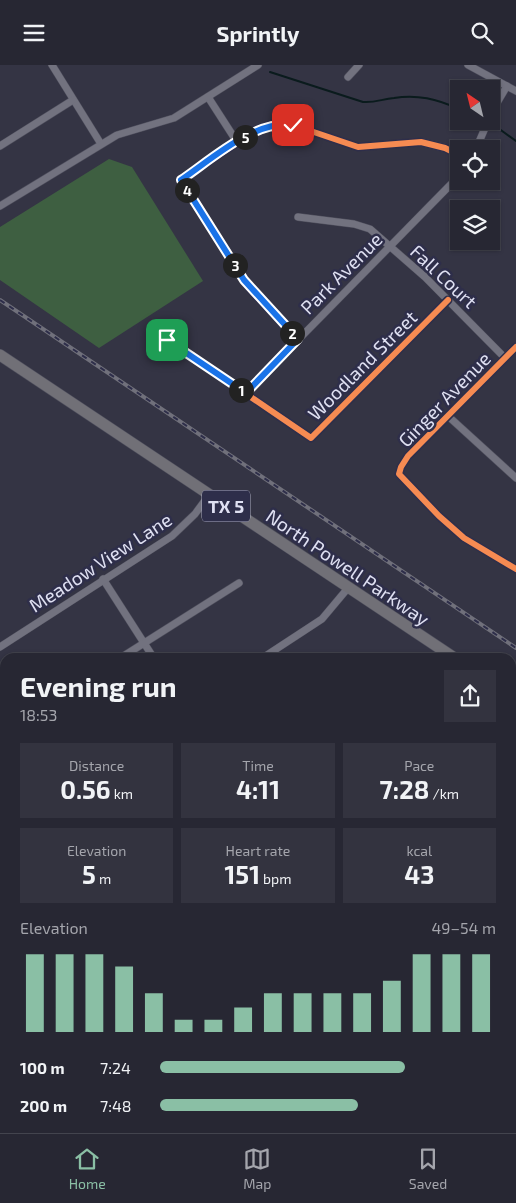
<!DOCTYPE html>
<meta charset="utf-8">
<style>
:root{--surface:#272733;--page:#33333f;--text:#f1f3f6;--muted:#a4a5ac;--line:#43444e;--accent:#8abfa5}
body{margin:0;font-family:"Exo 2",sans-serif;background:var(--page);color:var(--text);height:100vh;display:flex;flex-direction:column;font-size:19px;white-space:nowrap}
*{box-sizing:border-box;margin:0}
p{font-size:16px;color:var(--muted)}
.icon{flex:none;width:28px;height:28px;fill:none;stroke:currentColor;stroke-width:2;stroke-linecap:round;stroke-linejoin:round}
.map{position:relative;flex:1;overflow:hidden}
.side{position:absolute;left:0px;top:588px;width:516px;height:481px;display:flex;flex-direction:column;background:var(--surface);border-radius:15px 15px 0 0;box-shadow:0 1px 4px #0004,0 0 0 1px var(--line)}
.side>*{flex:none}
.needle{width:32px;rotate:325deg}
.fabs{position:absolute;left:450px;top:15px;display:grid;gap:10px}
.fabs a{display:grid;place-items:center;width:50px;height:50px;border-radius:0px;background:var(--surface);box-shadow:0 1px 4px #0004,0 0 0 1px var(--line);font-size:25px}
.pin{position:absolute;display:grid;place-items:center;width:42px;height:42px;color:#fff;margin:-21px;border-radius:10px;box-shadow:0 2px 8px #0006}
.km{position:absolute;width:25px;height:25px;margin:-12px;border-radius:50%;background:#222;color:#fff;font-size:14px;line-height:25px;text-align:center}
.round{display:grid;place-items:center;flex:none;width:52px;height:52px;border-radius:0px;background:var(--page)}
.head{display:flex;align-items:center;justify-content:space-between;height:85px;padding:0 20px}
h1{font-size:28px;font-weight:700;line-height:38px}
.metrics{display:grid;grid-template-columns:repeat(3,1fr);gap:8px;height:85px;padding:5px 20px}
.metrics div{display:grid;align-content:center;border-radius:0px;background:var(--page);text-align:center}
.metrics b{font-size:25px;font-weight:700}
.metrics small{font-size:14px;font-weight:400}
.metrics p{font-size:14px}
.chart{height:140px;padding:10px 20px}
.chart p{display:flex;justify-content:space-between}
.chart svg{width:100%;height:90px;margin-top:5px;stroke:var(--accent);stroke-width:6}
ul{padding:0 20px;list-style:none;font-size:16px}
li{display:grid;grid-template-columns:80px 60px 1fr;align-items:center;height:38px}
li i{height:12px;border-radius:6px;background:var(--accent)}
header{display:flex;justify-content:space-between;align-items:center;height:65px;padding:0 20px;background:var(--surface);font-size:22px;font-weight:700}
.tabs{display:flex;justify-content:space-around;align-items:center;height:70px;border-top:1px solid var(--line);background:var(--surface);font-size:14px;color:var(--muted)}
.tabs a{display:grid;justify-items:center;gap:2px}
.tabs .selected{color:var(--accent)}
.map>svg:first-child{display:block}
.green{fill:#3e5f41}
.water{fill:#0a1b1d}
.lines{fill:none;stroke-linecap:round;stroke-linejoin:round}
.stream{stroke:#0a1b1d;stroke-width:2}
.street-casing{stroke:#50505e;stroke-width:8}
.secondary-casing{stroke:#50505e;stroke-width:11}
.primary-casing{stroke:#50505e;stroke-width:12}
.street{stroke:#72727f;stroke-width:7}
.secondary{stroke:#72707b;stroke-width:10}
.primary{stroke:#717077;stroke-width:11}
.rail-casing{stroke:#70707b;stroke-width:4}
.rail{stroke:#2e2e4a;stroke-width:2;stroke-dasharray:5.5;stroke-linecap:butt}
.cycleway-casing{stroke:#2e2e4a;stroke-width:9}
.cycleway{stroke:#f68b52;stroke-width:6}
.route-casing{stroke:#fff;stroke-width:10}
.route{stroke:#1a73e8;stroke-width:6}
.labels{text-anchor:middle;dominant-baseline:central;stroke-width:5;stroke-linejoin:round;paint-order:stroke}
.shield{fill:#2e2e4a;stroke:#aaabc0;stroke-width:1}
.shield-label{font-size:18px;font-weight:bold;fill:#dfe0f2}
.street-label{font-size:19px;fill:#dfe0f2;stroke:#2e2e4a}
</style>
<header><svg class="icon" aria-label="menu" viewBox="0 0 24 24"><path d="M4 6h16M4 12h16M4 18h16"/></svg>Sprintly<svg class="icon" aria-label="search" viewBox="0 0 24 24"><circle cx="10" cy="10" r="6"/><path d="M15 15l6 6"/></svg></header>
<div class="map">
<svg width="516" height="1068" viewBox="0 0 516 1068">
<rect width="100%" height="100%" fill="#343444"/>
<!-- green -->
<g class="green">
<polygon points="109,94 132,102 203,216 99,283 0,215 0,162"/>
<polygon points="511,1044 516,1050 516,1068 476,1068 483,1064 511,1064"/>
</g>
<!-- water -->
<g class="water">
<polygon points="252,1064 289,1064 290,1068 251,1068"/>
<polygon points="323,1064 367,1064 370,1068 323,1068"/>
</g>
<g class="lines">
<!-- stream -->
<g class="stream">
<path d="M270 7 363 37C375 38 382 34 394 33 417 29 437 34 459 44"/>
<polyline points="498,63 516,76"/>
<polyline points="511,1056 516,1063"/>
</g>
<!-- street casing -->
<g class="street-casing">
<g id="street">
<polyline points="52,0 101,79"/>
<polyline points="468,0 516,26"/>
<polyline points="348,12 359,0"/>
<polyline points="208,32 237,77"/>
<polyline points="491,48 507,21"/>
<polyline points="0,81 73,35"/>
<polyline points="476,84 488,56"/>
<polyline points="0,141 117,70 174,53 258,0"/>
<polyline points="298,152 354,159 370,164 425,212 505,293"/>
<polyline points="158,262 167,275 311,373 448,235"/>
<polyline points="298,275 251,225 181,115 254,66 272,59 293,60 358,82 421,77 445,83 459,90"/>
<polyline points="516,282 408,391 401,402 399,409 439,451 464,473 516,504"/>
<polyline points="246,328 459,111"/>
<polyline points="448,351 516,413"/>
<polyline points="103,514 153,592"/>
<polyline points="0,582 172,471 195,449 209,430"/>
<polyline points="122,592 239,518"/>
<polyline points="264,592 322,554 348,523"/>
<polyline points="0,635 5,643"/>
<polyline points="0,671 5,667"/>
<polyline points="0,761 5,758"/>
<polyline points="0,919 5,927"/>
<polyline points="189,1064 192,1068"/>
<polyline points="306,1064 307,1068"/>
<polyline points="0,1066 2,1068"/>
<polyline points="23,1068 28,1064"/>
<polyline points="152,1068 159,1064"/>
</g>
</g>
<!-- secondary casing -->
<g class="secondary-casing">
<g id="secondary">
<polyline points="511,1035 516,1032"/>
<polyline points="459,1068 466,1064"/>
</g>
</g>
<!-- primary casing -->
<g class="primary-casing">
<g id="primary">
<polyline points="0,290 453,592"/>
<polyline points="511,632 516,635"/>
</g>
</g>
<!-- street -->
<use href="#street" class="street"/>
<!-- secondary -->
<use href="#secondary" class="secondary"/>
<!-- primary -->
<use href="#primary" class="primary"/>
<!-- rail casing -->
<g class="rail-casing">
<polyline id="rail" points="0,235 516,583"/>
</g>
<!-- rail -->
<use href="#rail" class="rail"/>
<!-- cycleway casing -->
<g class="cycleway-casing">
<g id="cycleway">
<polyline points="158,262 167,275 311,373 448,235"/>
<polyline points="298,275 251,225 181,115 254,66 272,59 293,60 358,82 421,77 445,83 459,90"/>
<polyline points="516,282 408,391 401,402 399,409 439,451 464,473 516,504"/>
</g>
</g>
<!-- cycleway -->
<use href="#cycleway" class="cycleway"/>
</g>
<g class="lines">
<!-- route casing -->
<g class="route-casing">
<path id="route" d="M167 275 246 328 298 274 244 215 181 115C212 94 254 55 293 60"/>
</g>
<!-- route -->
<use href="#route" class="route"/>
</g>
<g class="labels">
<!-- shield labels -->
<rect class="shield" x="202" y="425.5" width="48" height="31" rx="4"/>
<g class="shield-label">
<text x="226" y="441">TX 5</text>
</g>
<!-- street labels -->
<g class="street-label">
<text transform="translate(341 208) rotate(-45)">Park Avenue</text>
<text transform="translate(444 211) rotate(43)">Fall Court</text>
<text transform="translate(362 300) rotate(-45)">Woodland Street</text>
<text transform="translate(444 334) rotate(-46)">Ginger Avenue</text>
<text transform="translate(100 497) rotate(-33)">Meadow View Lane</text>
<text transform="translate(348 502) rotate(34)">North Powell Parkway</text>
</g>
</g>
</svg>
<div class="fabs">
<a><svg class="needle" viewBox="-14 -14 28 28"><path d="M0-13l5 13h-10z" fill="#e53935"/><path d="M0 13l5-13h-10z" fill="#a4a5ac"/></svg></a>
<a><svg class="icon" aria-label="locate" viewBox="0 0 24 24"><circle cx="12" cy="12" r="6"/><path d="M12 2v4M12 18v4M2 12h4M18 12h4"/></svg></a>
<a><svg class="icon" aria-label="layers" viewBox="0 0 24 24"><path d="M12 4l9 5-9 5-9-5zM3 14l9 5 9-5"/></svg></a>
</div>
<div class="pin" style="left:167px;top:275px;background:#1e9e55"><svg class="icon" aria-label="arrive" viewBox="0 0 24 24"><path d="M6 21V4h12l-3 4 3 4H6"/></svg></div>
<div class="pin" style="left:293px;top:60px;background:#d93025"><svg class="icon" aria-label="check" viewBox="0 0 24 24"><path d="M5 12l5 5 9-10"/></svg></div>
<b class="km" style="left:241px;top:325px">1</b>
<b class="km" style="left:292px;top:268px">2</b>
<b class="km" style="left:235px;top:200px">3</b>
<b class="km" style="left:187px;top:125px">4</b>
<b class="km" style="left:245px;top:72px">5</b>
<section class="side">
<div class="head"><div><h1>Evening run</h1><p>18:53</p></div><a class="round"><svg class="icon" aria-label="share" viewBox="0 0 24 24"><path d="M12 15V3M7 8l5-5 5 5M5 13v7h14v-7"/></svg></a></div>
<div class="metrics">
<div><p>Distance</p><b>0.56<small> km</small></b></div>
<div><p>Time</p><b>4:11</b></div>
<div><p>Pace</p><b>7:28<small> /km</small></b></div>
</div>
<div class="metrics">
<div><p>Elevation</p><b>5<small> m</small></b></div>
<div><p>Heart rate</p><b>151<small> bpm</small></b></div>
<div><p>kcal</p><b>43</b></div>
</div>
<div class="chart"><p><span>Elevation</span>49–54 m</p>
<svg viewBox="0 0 160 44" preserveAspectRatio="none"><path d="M5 44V6M15 44V6M25 44V6M35 44V12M45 44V25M55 44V38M65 44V38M75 44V32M85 44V25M95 44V25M105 44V25M115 44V25M125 44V19M135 44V6M145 44V6M155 44V6"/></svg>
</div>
<ul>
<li><b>100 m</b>7:24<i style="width:73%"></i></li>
<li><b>200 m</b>7:48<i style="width:59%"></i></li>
</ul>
</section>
</div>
<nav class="tabs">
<a class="selected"><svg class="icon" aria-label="home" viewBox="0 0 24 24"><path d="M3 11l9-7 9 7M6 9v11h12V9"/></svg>Home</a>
<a><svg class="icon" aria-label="map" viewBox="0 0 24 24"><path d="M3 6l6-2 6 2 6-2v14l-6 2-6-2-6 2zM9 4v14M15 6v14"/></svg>Map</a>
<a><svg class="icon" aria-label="saved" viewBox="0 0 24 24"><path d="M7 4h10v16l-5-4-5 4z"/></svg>Saved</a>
</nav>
